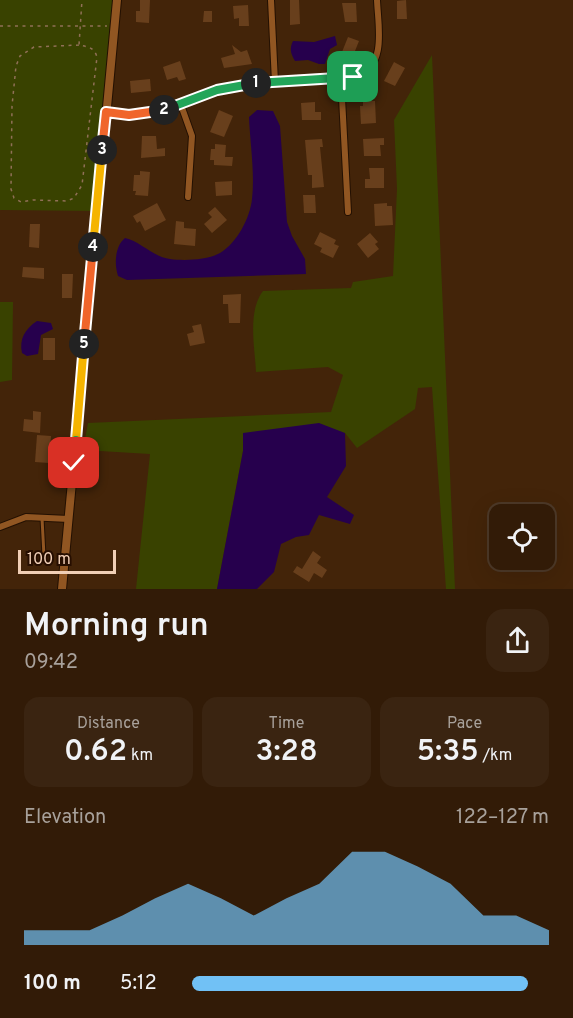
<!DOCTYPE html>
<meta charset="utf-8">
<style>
:root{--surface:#321b07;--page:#3a2411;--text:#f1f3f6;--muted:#a8a19b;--line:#4d3928;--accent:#71c1f5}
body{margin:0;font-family:Overpass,sans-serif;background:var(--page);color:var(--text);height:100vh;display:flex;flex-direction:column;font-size:22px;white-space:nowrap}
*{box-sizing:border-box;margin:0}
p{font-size:20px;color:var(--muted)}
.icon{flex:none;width:33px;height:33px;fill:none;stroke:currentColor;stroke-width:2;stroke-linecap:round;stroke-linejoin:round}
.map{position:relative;height:589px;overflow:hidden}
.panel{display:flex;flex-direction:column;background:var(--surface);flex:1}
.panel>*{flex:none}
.controls{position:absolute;left:489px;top:504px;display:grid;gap:12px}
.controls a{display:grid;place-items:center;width:66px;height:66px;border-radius:12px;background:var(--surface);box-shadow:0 6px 24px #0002,0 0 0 2px var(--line);font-size:30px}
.scale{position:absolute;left:18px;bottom:15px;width:98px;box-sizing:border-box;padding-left:6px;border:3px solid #f1cfb6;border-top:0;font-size:16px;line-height:21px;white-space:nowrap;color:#f1cfb6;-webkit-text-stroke:4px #260e00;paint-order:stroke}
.pin{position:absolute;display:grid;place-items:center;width:51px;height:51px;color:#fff;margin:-26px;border-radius:12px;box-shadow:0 3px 9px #0006}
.km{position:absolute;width:30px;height:30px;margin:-15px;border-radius:50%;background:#222;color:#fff;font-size:16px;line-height:30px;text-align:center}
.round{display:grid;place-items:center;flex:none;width:63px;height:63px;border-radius:18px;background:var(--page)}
.summary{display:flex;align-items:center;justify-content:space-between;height:102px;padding:0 24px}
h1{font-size:33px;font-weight:600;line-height:45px}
.stats{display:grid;grid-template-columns:repeat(3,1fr);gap:9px;height:102px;padding:6px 24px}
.stats div{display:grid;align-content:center;border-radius:15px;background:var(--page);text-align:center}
.stats b{font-size:30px;font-weight:600}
.stats small{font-size:16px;font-weight:400}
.stats p{font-size:16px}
.chart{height:168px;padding:12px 24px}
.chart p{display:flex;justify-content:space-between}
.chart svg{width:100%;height:108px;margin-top:6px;fill:var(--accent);opacity:.7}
ul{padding:0 24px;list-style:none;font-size:20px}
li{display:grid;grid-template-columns:96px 72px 1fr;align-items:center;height:45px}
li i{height:15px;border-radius:8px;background:var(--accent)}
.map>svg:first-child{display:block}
.green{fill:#394200}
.water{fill:#26004d}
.building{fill:#683f1c}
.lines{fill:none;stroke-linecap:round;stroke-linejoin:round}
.lane-casing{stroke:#231002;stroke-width:5}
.street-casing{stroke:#231002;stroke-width:8}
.secondary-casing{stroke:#231002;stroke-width:10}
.path{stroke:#907056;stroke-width:1.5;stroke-dasharray:3 4.5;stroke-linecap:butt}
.lane{stroke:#915622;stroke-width:3}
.street{stroke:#915622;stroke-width:6}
.secondary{stroke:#915622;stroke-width:8}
.split-1-casing{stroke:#fff;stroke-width:12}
.split-2-casing{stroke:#fff;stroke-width:12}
.split-3-casing{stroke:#fff;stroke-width:12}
.split-4-casing{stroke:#fff;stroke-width:12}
.split-5-casing{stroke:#fff;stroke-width:12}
.split-6-casing{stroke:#fff;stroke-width:12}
.split-7-casing{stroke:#fff;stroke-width:12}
.split-1{stroke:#22a559;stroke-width:8}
.split-2{stroke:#22a559;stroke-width:8}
.split-3{stroke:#f0652b;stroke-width:8}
.split-4{stroke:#f5b400;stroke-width:8}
.split-5{stroke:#f0652b;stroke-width:8}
.split-6{stroke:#f5b400;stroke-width:8}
.split-7{stroke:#22a559;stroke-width:8}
</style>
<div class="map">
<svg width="573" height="589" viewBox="0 0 573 589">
<rect width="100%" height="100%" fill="#432409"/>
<!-- green -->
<g class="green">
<polygon points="0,0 116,0 97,211 0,210"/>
<path d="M432 55 455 589H446L432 387 418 388 415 409 357 448 345 433H243V451L217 589H136L150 454 83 450 88 423 331 412 343 375 328 367 256 372C255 348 247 312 263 291L351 288 353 282 393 276 397 189 394 120Z"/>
<polygon points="0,302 13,302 12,380 0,382"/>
</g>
<!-- water -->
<g class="water">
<path d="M335 36 337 45 330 49 325 64H319L308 60 295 61C291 54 289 49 293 41L314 42Z"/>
<path d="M257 110 273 111 280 126 287 222 292 236 305 259 306 274 127 280 118 276C114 264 115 246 125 238 140 241 153 257 170 259 184 261 208 260 220 253 237 243 250 218 252 199 255 173 250 143 249 117Z"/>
<path d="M37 321 51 323 53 329 41 335 38 354 27 356 22 353C19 339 25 329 37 321Z"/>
<polygon points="319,423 345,433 346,466 327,497 354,515 350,524 319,515 309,535 296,537 281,544 274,572 257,589 217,589 243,451 243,433"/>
</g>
<!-- building -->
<g class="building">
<polygon points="140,0 150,0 149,23 136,22 136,11 140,11"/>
<polygon points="290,0 299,0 300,24 290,25"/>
<polygon points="406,0 407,19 397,19 397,1"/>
<polygon points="342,3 356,3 357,22 345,22"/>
<polygon points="248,5 249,26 239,26 239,18 234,19 233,6"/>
<polygon points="204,11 212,11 212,22 203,22"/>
<polygon points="348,37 359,41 351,61 340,57"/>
<polygon points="232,45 241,52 247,50 252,64 224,68 221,58 235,54"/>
<polygon points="180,61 186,79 179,81 177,77 167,80 163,67"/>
<polygon points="394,62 405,68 395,86 384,81"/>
<polygon points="150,79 151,91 131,93 130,81"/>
<polygon points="363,101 375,101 376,123 361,124 360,106 363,106"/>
<polygon points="315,102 315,112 321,112 321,120 302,120 301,103"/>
<polygon points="219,110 233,116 224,137 210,132"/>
<polygon points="142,136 156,136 157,149 165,148 165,156 141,158"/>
<polygon points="384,138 384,145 380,145 381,156 364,156 363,139"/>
<polygon points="322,139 323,147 320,147 324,187 312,188 312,175 308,175 305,140"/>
<polygon points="215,144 226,145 225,157 233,157 232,166 214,165 214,160 210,160 211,149 215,149"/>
<polygon points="369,168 384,168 384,188 365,188 365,179 370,179"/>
<polygon points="140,171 150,172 148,196 135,195 136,191 133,191 134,175 140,175"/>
<polygon points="232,181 232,195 216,196 215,182"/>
<polygon points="303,195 315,195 316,213 304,213"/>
<polygon points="157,203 166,220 145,231 140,221 137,223 133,216"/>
<polygon points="387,203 387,206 392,206 393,225 375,226 374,204"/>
<polygon points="215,207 227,220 212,233 204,224 212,217 208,213"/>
<polygon points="176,221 184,222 184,228 196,229 195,246 174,244"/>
<polygon points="30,224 40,224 39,248 29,247"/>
<polygon points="320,232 336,240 334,244 339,246 333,258 320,252 322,248 314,244"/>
<polygon points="370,233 378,242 375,244 379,249 368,258 357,244"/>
<polygon points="23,267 44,268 44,279 22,277"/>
<polygon points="62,274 73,274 72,298 62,298"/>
<polygon points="241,294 240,323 229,323 228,304 223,304 223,295"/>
<polygon points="201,324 205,343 190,346 187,334 194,332 192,326"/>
<rect x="43" y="338" width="12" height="22"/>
<polygon points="33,411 41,412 40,433 23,431 24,419 33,420"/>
<polygon points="37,435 51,436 49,463 35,462"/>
<polygon points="313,551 321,557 317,563 327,570 322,578 314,573 309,582 293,572 297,566 302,569"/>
</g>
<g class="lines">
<!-- lane casing -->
<g class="lane-casing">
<polyline id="lane" points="42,518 44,556"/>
</g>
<!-- street casing -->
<g class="street-casing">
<g id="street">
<polyline points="271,0 275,82"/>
<polyline points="341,79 348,212"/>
<polyline points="181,105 192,136 188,197"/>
<path d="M106 112C160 123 178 99 225 87 268 77 315 86 358 76 387 64 378 26 377 0"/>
<polyline points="0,527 26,517 69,519"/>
</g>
</g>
<!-- secondary casing -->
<g class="secondary-casing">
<polyline id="secondary" points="62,589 117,0"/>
</g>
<!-- path -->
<g class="path">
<polyline points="0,26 107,26"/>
<path d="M79 45 34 47 20 56 16 66 12 106 11 189 14 198 21 202 33 200 67 201 74 198 82 185 97 57C94 47 88 47 79 45L82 0"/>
</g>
<!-- lane -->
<use href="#lane" class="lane"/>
<!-- street -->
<use href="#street" class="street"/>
<!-- secondary -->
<use href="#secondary" class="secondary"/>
</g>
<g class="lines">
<!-- split-1 casing -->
<g class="split-1-casing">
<polyline id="split-1" points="256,83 353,77"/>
</g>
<!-- split-2 casing -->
<g class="split-2-casing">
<polyline id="split-2" points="164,110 217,90 256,83"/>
</g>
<!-- split-3 casing -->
<g class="split-3-casing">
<polyline id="split-3" points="102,150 106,112 129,115 164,110"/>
</g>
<!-- split-4 casing -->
<g class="split-4-casing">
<polyline id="split-4" points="93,247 102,150"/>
</g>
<!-- split-5 casing -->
<g class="split-5-casing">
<polyline id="split-5" points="84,344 93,247"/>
</g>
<!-- split-6 casing -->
<g class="split-6-casing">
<polyline id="split-6" points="76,440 84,344"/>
</g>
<!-- split-7 casing -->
<g class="split-7-casing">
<polyline id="split-7" points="74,463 76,440"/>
</g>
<!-- split-1 -->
<use href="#split-1" class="split-1"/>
<!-- split-2 -->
<use href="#split-2" class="split-2"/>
<!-- split-3 -->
<use href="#split-3" class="split-3"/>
<!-- split-4 -->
<use href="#split-4" class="split-4"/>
<!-- split-5 -->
<use href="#split-5" class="split-5"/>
<!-- split-6 -->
<use href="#split-6" class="split-6"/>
<!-- split-7 -->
<use href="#split-7" class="split-7"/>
</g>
</svg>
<div class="controls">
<a><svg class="icon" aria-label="locate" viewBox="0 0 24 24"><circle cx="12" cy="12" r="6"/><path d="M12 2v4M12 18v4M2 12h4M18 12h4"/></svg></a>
</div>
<div class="scale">100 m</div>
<div class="pin" style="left:353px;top:77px;background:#1e9e55"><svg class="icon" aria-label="arrive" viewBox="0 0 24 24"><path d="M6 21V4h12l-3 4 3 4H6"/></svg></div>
<div class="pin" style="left:74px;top:463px;background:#d93025"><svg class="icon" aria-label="check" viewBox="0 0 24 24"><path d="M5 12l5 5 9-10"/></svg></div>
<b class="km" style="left:256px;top:83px">1</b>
<b class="km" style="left:164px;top:110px">2</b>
<b class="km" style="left:102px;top:150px">3</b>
<b class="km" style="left:93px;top:247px">4</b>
<b class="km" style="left:84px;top:344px">5</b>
</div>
<section class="panel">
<div class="summary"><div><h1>Morning run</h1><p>09:42</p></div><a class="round"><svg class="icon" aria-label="share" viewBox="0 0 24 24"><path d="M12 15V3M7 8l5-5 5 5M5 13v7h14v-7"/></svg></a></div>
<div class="stats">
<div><p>Distance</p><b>0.62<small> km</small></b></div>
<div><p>Time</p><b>3:28</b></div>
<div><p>Pace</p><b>5:35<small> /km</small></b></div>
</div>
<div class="chart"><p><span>Elevation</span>122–127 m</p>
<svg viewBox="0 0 160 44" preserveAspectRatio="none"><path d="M0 44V38L10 38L20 38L30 32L40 25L50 19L60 25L70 32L80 25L90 19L100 6L110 6L120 12L130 19L140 32L150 32L160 38V44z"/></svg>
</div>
<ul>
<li><b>100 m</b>5:12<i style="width:94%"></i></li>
</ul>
</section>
